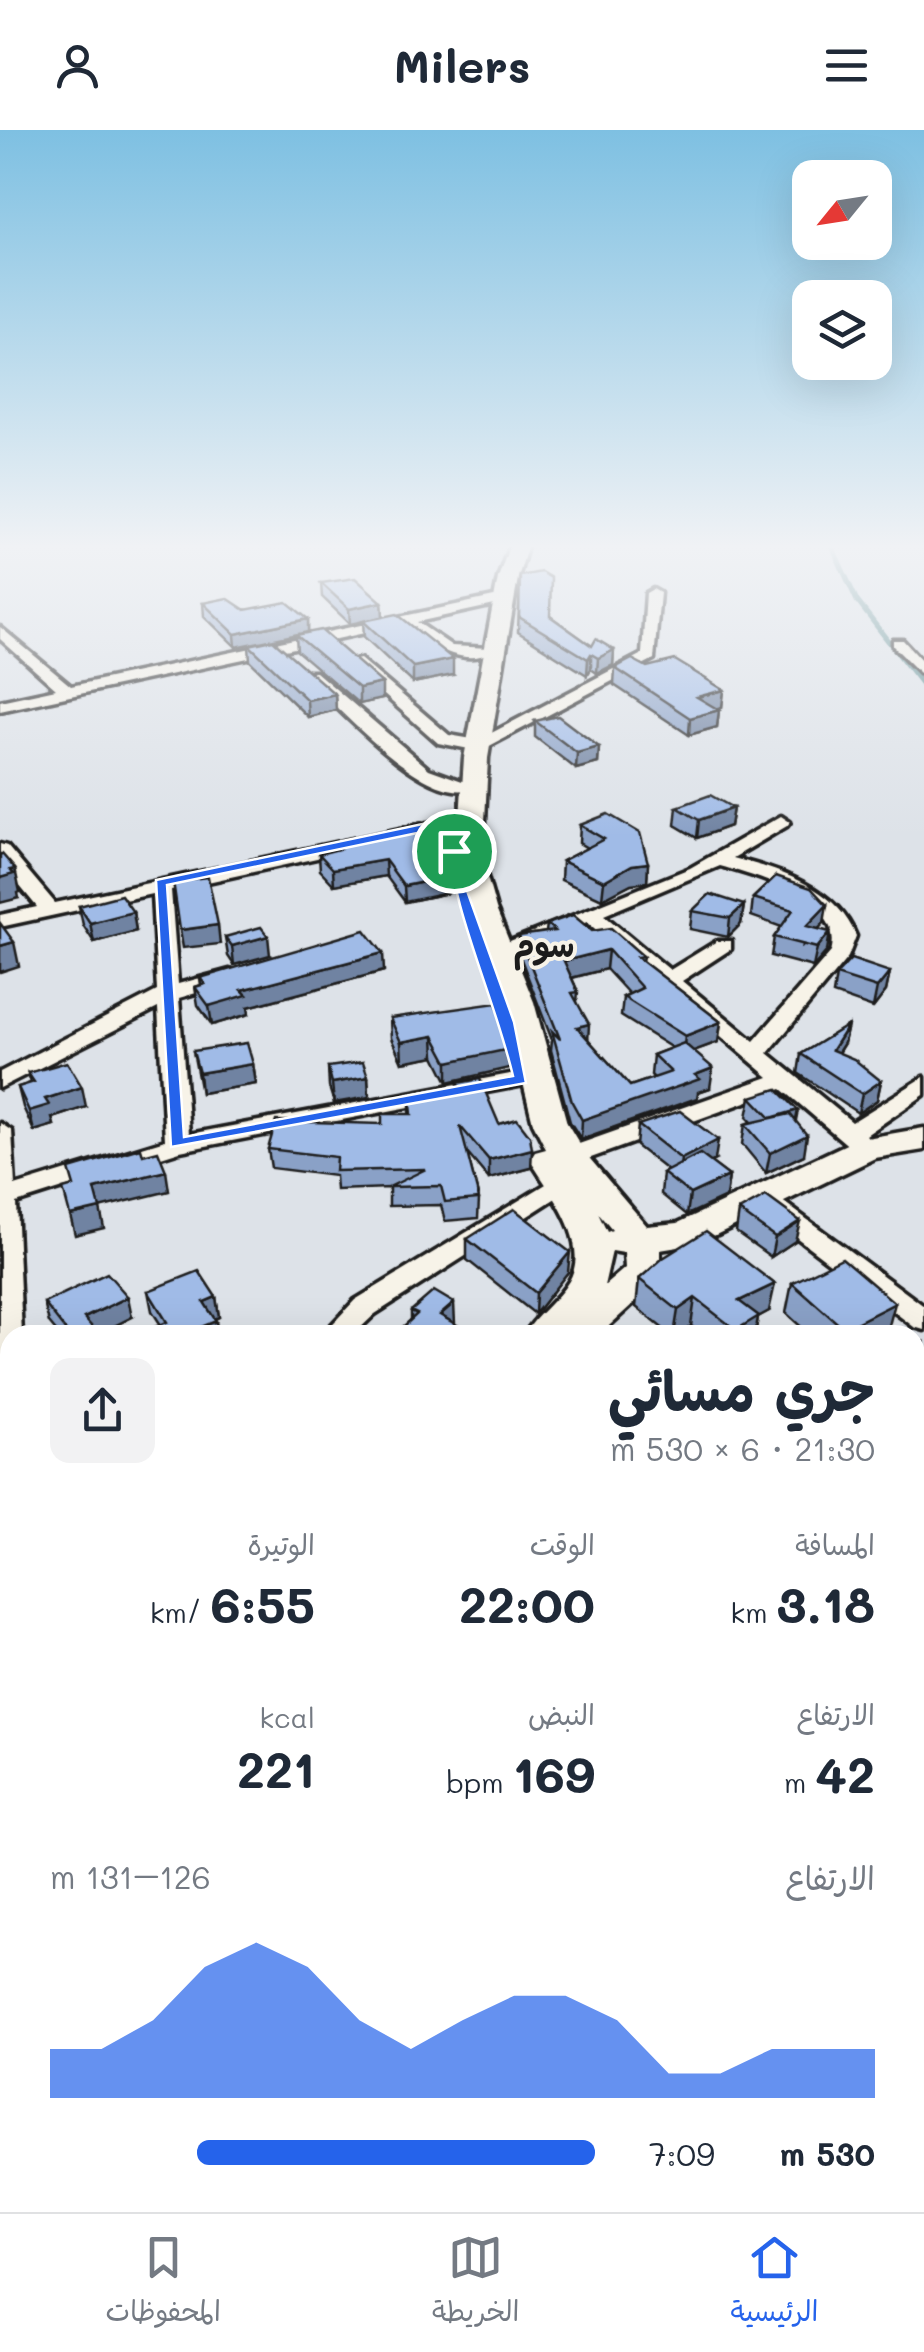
<!DOCTYPE html>
<html lang="ar">
<meta charset="utf-8">
<style>
:root{--surface:#fff;--page:#f2f2f3;--text:#1f2937;--muted:#747a83;--line:#e0e1e3;--accent:#2563eb}
body{margin:0;font-family:Mali,"Playpen Sans Arabic",sans-serif;background:var(--page);color:var(--text);direction:rtl;height:100vh;display:flex;flex-direction:column;font-size:38px;white-space:nowrap}
*{box-sizing:border-box;margin:0}
p{font-size:32px;color:var(--muted)}
.icon{flex:none;width:55px;height:55px;fill:none;stroke:currentColor;stroke-width:2;stroke-linecap:round;stroke-linejoin:round}
.map{position:relative;flex:1;overflow:hidden;direction:ltr}
.details{position:absolute;left:0px;top:1195px;width:925px;height:888px;display:flex;flex-direction:column;background:var(--surface);border-radius:30px 30px 0 0;box-shadow:0 10px 40px #0002;direction:rtl}
.details>*{flex:none}
.needle{width:65px;rotate:240deg}
.fabs{position:absolute;left:792px;top:30px;display:grid;gap:20px}
.fabs a{display:grid;place-items:center;width:100px;height:100px;border-radius:20px;background:var(--surface);box-shadow:0 10px 40px #0002;font-size:50px}
.pin{position:absolute;display:grid;place-items:center;width:85px;height:85px;color:#fff;margin:-42px;border:5px solid #fff;border-radius:50%;box-shadow:0 2px 10px #0007}
.round{display:grid;place-items:center;flex:none;width:105px;height:105px;border-radius:20px;background:var(--page)}
.summary{display:flex;align-items:center;justify-content:space-between;height:170px;padding:0 50px}
h1{font-size:55px;font-weight:700;line-height:75px}
.stats{display:grid;grid-template-columns:repeat(3,1fr);gap:15px;height:170px;padding:10px 50px}
.stats div{display:grid;align-content:center}
.stats b{font-size:50px;font-weight:700}
.stats small{font-size:28px;font-weight:400}
.stats p{font-size:28px}
.chart{height:280px;padding:20px 50px}
.chart p{display:flex;justify-content:space-between}
.chart svg{width:100%;height:180px;margin-top:10px;fill:var(--accent);opacity:.7}
ul{padding:0 50px;list-style:none;font-size:32px}
li{display:grid;grid-template-columns:160px 120px 1fr;align-items:center;height:75px}
li i{height:25px;border-radius:12px;background:var(--accent)}
header{display:flex;justify-content:space-between;align-items:center;height:130px;padding:0 50px;background:var(--surface);font-size:45px;font-weight:700}
.tabs{display:flex;justify-content:space-around;align-items:center;height:140px;border-top:2px solid var(--line);background:var(--surface);font-size:28px;color:var(--muted)}
.tabs a{display:grid;justify-items:center;gap:5px}
.tabs .selected{color:var(--accent)}
.map>svg:first-child{display:block}
.lines{fill:none;stroke-linecap:round;stroke-linejoin:round}
.stream{stroke:#58898d;stroke-width:5}
.minor-casing{stroke:#1c1c1c;stroke-width:7}
.secondary-casing{stroke:#1c1c1c;stroke-width:7}
.minor{fill:#f7f3e8;fill-rule:evenodd}
.secondary{fill:#f7f3e8;fill-rule:evenodd}
.wall{fill:#8aa1c7;stroke:#1c1c1c;stroke-width:2.5;fill-rule:evenodd}
.shaded-wall{fill:#7083a2;stroke:#1c1c1c;stroke-width:2.5}
.building{fill:#a0bbe7;stroke:#1c1c1c;stroke-width:2.5}
.route{fill:#2563eb;stroke:#fff;stroke-width:2.5;fill-rule:evenodd}
.labels{text-anchor:middle;dominant-baseline:central;stroke-width:8;stroke-linejoin:round;paint-order:stroke}
.quarter-label{font-size:32px;font-weight:bold;fill:#1c1c1c;stroke:#f7f3e8}
</style>
<header><svg class="icon" aria-label="menu" viewBox="0 0 24 24"><path d="M4 6h16M4 12h16M4 18h16"/></svg>Milers<svg class="icon" aria-label="person" viewBox="0 0 24 24"><circle cx="12" cy="8" r="4"/><path d="M4 21q1-7 8-7t8 7"/></svg></header>
<div class="map">
<svg width="924" height="2082" viewBox="0 0 924 2082">
<rect width="100%" height="100%" fill="#dde2e8"/>
<filter id="ink" filterUnits="userSpaceOnUse"><feTurbulence type="fractalNoise" baseFrequency=".01" numOctaves="2"/><feDisplacementMap in="SourceGraphic" scale="20" xChannelSelector="R" yChannelSelector="G"/><feConvolveMatrix kernelMatrix="1 2 1 2 8 2 1 2 1" color-interpolation-filters="sRGB"/></filter>
<g filter="url(#ink)">
<g class="lines">
<!-- stream -->
<polyline class="stream" points="831,414 857,471 924,557"/>
<!-- minor casing -->
<g class="minor-casing">
<g id="minor">
<polygon points="653,459 660,463 654,529 480,621 438,613 347,532 360,529 449,605 478,610 642,524 646,463"/>
<path d="M494 467 501 471 499 474 417 492 452 516 489 518 492 521C462 540 426 511 402 495L0 581V571L56 559 0 509V497L71 556Z"/>
<polygon points="893,510 903,510 924,533 924,547 893,516"/>
<path d="M306 542H316L429 639 465 652V660C419 667 340 579 306 548Z"/>
<polygon points="470,684 476,685 476,693 171,760 178,854 230,840 241,846 238,851 179,868 189,1004 521,942 529,944 533,949 529,954 180,1021 16,1073 22,1205 10,1205 10,1263 0,1260 0,993 12,1001 15,1056 165,1010 158,878 0,958 0,942 157,861 152,764 0,797 0,785 37,777 0,732 0,714 7,716 55,773"/>
<path d="M781 686 790 692 787 696 733 728C780 740 837 758 856 806L848 827 768 923 852 992 924 947V965L866 1005 879 1018 867 1026 858 1024 782 959 577 1033H559L556 1027 559 1021 769 947 587 792 507 823 500 825 490 819 690 738ZM720 736C758 747 846 770 831 822L754 911 682 851 731 819V811H717L670 840 604 785Z"/>
<polygon points="561,1045 570,1047 574,1053 570,1059 375,1184 353,1205 322,1205 355,1170"/>
<polygon points="772,1067 781,1070 924,1176 924,1200 914,1197 763,1082 759,1076 763,1070"/>
<polygon points="10,1300 10,1326 0,1329 0,1303"/>
<polygon points="924,1324 924,1351 915,1354 915,1327"/>
<polygon points="924,1450 924,1478 915,1479 915,1451"/>
<polygon points="924,1710 924,1749 915,1753 915,1714"/>
<polygon points="530,2072 589,2072 592,2082 534,2082"/>
<polygon points="788,2072 832,2072 830,2082 786,2082"/>
</g>
</g>
<!-- secondary casing -->
<g class="secondary-casing">
<g id="secondary">
<path d="M510 414H528L518 448 488 628 483 733 496 779 534 872 567 993 585 1023 647 1096 678 1093 855 1010 924 998V1020L875 1028 697 1114 660 1120 663 1143 657 1152 599 1205H524C536 1184 557 1171 569 1151 592 1112 549 1061 530 1030L535 1022 546 1019 533 993 503 872 468 779 457 733 464 628 498 448ZM598 1083 612 1100 607 1102ZM612 1121 624 1123 625 1138 604 1156Z"/>
<polygon points="10,1739 10,1795 0,1799 0,1743"/>
<polygon points="0,1970 10,1974 10,2072 66,2072 70,2082 6,2082 2,2072 9,2055 0,2052"/>
</g>
</g>
<!-- minor -->
<use href="#minor" class="minor"/>
<!-- secondary -->
<use href="#secondary" class="secondary"/>
</g>
<!-- wall -->
<g class="wall">
<polygon points="520,446 550,486 592,516 614,520 613,535 597,543 591,539 587,545 518,502"/>
<polygon points="321,453 382,472 383,487 350,494 322,467"/>
<polygon points="203,473 308,489 308,502 236,517 204,486"/>
<polygon points="363,491 453,545 413,553 364,507"/>
<polygon points="296,505 382,569 359,574 297,521"/>
<polygon points="249,515 335,564 336,580 308,587 250,531"/>
<polygon points="647,537 724,560 722,577 716,578 719,580 717,597 689,605 614,555 615,538"/>
<polygon points="535,591 599,617 598,633 576,639 535,607"/>
<polygon points="677,677 733,678 730,696 697,708 675,695"/>
<polygon points="580,695 648,733 647,752 631,754 602,769 561,750 562,731 587,718 579,713"/>
<polygon points="333,714 445,716 445,732 439,733 448,763 405,772 386,746 334,755 320,740 319,724 333,721"/>
<polygon points="776,746 824,793 818,799 827,821 813,837 771,826 774,807 782,797 751,786 753,768"/>
<polygon points="744,775 741,794 728,807 690,799 692,781"/>
<polygon points="79,776 133,782 136,801 94,812 83,795"/>
<path d="M547 794 592 801 643 826 642 831 721 892 718 912 693 921 710 958 698 962 697 968 581 1009 570 992 551 920 552 910 519 824V806L546 802ZM606 839 629 864 623 867 621 886 672 918 653 925 651 945 654 948 630 956 588 909 577 872 578 862 572 848Z"/>
<polygon points="225,807 270,825 234,835 228,826"/>
<polygon points="384,841 248,877 249,884 212,895 198,875 195,857 201,855 200,848"/>
<polygon points="890,842 886,861 873,878 833,864 836,845"/>
<polygon points="390,888 512,930 509,938 448,952 435,926 402,932 391,908"/>
<polygon points="848,895 844,913 838,923 881,951 877,970 858,983 798,943 801,924"/>
<polygon points="193,921 253,934 256,954 201,963"/>
<polygon points="328,937 368,947 369,967 334,973 329,957"/>
<polygon points="28,943 86,977 52,988 54,995 34,1001 23,977 18,957 31,953"/>
<polygon points="458,953 531,1038 489,1049 467,1023 479,1069 478,1088 445,1091 441,1075 389,1076 389,1058 336,1060 335,1046 271,1038 268,1019 382,994 410,984 410,966 458,963"/>
<polygon points="751,967 795,991 804,1025 766,1043 742,1014 745,994 752,992 747,987"/>
<polygon points="638,995 715,1030 710,1032 729,1046 726,1067 687,1085 661,1064 663,1043 668,1041 636,1016"/>
<polygon points="739,1081 795,1111 771,1127 736,1102"/>
<polygon points="467,1109 568,1142 535,1184 467,1130"/>
<polygon points="639,1149 769,1181 758,1187 755,1205 703,1205 691,1196 678,1205 671,1205 636,1177"/>
<polygon points="792,1153 887,1203 883,1205 810,1205 786,1183"/>
<polygon points="148,1161 216,1167 219,1187 215,1189 218,1205 136,1205 161,1195 152,1181"/>
<polygon points="44,1173 132,1187 98,1204 99,1205 59,1205 49,1193"/>
<polygon points="411,1181 454,1194 474,1205 405,1205 404,1196 411,1190"/>
<polygon points="924,1212 924,1264 915,1255 915,1216"/>
<polygon points="915,1364 924,1364 924,1432 919,1426 915,1429"/>
<polygon points="924,1605 924,1686 915,1684 915,1610"/>
<polygon points="924,1938 924,2082 905,2082 900,2072 915,2072 915,1942"/>
</g>
<!-- shaded-wall -->
<g class="shaded-wall">
<polygon points="382,472 383,487 350,494 349,479"/>
<polygon points="308,489 308,502 236,517 235,504"/>
<polygon points="614,520 613,535 597,543 598,528"/>
<polygon points="591,524 591,539 587,545 588,529"/>
<polygon points="453,529 453,545 413,553 413,537"/>
<polygon points="382,553 382,569 359,574 359,558"/>
<polygon points="724,560 722,577 695,584 697,567"/>
<polygon points="335,564 336,580 308,587 307,570"/>
<polygon points="719,580 717,597 689,605 690,588"/>
<polygon points="599,617 598,633 576,639 577,623"/>
<polygon points="733,678 730,696 697,708 699,690"/>
<polygon points="445,716 445,732 432,735 432,719"/>
<polygon points="385,730 386,746 334,755 333,739"/>
<polygon points="648,733 647,752 631,754 602,769 604,751 632,735"/>
<polygon points="15,739 20,762 18,763 19,768 0,773 0,748 10,740"/>
<polygon points="448,747 448,763 405,772 404,756"/>
<polygon points="744,775 741,794 728,807 730,788"/>
<polygon points="827,775 824,793 803,815 807,796"/>
<polygon points="133,782 136,801 94,812 90,793"/>
<polygon points="218,795 220,814 183,818 180,800"/>
<polygon points="830,802 827,821 813,837 817,818"/>
<polygon points="268,806 270,825 234,835 232,816"/>
<polygon points="14,812 19,836 0,842 0,816"/>
<polygon points="608,820 606,839 563,850 564,831"/>
<polygon points="383,823 384,841 248,877 249,884 212,895 209,876 242,860"/>
<polygon points="890,842 886,861 873,878 877,858"/>
<polygon points="721,892 718,912 683,925 685,906"/>
<polygon points="589,894 588,913 577,897"/>
<polygon points="848,895 844,913 828,938 832,920"/>
<polygon points="434,906 435,926 402,932 401,912"/>
<polygon points="512,911 512,930 509,938 448,952 448,932"/>
<polygon points="253,934 256,954 201,963 199,943"/>
<polygon points="713,938 710,958 698,962 697,968 581,1009 582,990"/>
<polygon points="368,947 369,967 334,973 332,953"/>
<polygon points="881,951 877,970 858,983 862,964"/>
<polygon points="82,957 86,977 52,988 54,995 34,1001 29,981 45,969"/>
<polygon points="798,980 794,1000 771,988"/>
<polygon points="807,1005 804,1025 766,1043 770,1023"/>
<polygon points="718,1010 715,1030 678,1049 681,1029"/>
<polygon points="532,1019 531,1038 489,1049 489,1030"/>
<polygon points="166,1041 169,1061 99,1078 95,1059"/>
<polygon points="729,1046 726,1067 687,1085 690,1064"/>
<polygon points="100,1078 104,1098 75,1105 70,1085"/>
<polygon points="800,1091 795,1111 771,1127 775,1107"/>
<polygon points="570,1122 568,1142 535,1184 536,1163"/>
<polygon points="775,1154 769,1181 758,1187 755,1205 735,1205 739,1171"/>
<polygon points="128,1167 132,1187 96,1205 84,1188"/>
<polygon points="216,1167 219,1187 207,1192 204,1172"/>
<polygon points="695,1168 691,1196 678,1205 674,1205 678,1180"/>
<polygon points="454,1173 455,1194 440,1185"/>
<polygon points="895,1173 887,1203 883,1205 842,1205 844,1199"/>
<polygon points="216,1191 218,1205 203,1205 201,1197"/>
<polygon points="924,1407 919,1426 915,1429 915,1414"/>
<polygon points="924,1537 924,1552 915,1558 915,1544"/>
<polygon points="924,2073 924,2082 917,2082 923,2074"/>
</g>
<!-- building -->
<g class="building">
<polygon points="541,442 551,448 550,486 592,516 596,509 614,520 598,528 591,524 588,529 519,487 520,446"/>
<polygon points="355,448 382,472 349,479 321,453"/>
<polygon points="227,468 245,480 287,472 308,489 235,504 203,473"/>
<polygon points="397,484 453,529 413,537 363,491"/>
<polygon points="321,500 382,553 359,558 296,505"/>
<polygon points="273,510 335,564 307,570 249,515"/>
<polygon points="632,529 647,537 675,530 724,560 697,567 719,580 690,588 615,538"/>
<polygon points="558,586 599,617 577,623 535,591"/>
<polygon points="710,665 733,678 699,690 677,677"/>
<polygon points="608,684 640,703 648,733 632,735 604,751 562,731 604,709 580,695"/>
<polygon points="398,700 433,700 445,716 432,719 448,747 404,756 385,730 333,739 319,724 339,719 333,714"/>
<polygon points="0,724 2,724 15,739 10,740 14,744 0,748"/>
<polygon points="776,746 811,758 827,775 807,796 830,802 817,818 774,807 793,780 753,768"/>
<polygon points="208,747 218,795 180,800 173,751"/>
<polygon points="710,764 744,775 730,788 692,781"/>
<polygon points="121,765 133,782 90,793 79,776"/>
<polygon points="573,785 592,801 611,798 643,826 637,827 721,892 685,906 623,867 642,858 608,820 564,831 578,862 572,863 589,894 577,897 630,956 671,942 653,925 684,913 713,938 695,945 700,949 582,990 572,972 552,901 560,909 519,806 555,801 547,794"/>
<polygon points="0,793 14,812 0,816"/>
<polygon points="261,797 268,806 232,816 225,807"/>
<polygon points="365,800 383,823 242,860 247,865 209,876 195,857 205,854 200,848"/>
<polygon points="851,829 890,842 877,858 836,845"/>
<polygon points="496,873 512,911 510,919 448,932 434,906 401,912 390,888"/>
<polygon points="848,895 832,920 854,929 881,951 862,964 801,924"/>
<polygon points="247,913 253,934 199,943 193,921"/>
<polygon points="67,932 82,957 45,969 49,975 29,981 18,957 34,952 28,943"/>
<polygon points="363,932 368,947 332,953 328,937"/>
<polygon points="480,949 499,994 517,989 530,1006 532,1019 489,1030 460,996 479,1069 445,1072 441,1056 389,1057 426,1039 335,1041 336,1027 268,1019 276,991 382,994 382,984 412,984 410,966 464,963 458,953"/>
<polygon points="777,959 798,980 771,988 751,967"/>
<polygon points="680,981 718,1010 681,1029 638,995"/>
<polygon points="790,984 807,1005 770,1023 745,994"/>
<polygon points="141,1018 143,1025 158,1021 166,1041 95,1059 100,1078 70,1085 63,1059 74,1056 69,1039"/>
<polygon points="700,1024 729,1046 690,1064 663,1043"/>
<polygon points="766,1066 800,1091 775,1107 739,1081"/>
<polygon points="514,1079 570,1122 536,1163 467,1109"/>
<polygon points="706,1101 775,1154 739,1171 759,1186 736,1200 695,1168 678,1180 639,1149 663,1128"/>
<polygon points="842,1128 895,1173 844,1199 792,1153"/>
<polygon points="199,1141 216,1167 204,1172 216,1191 201,1197 206,1205 136,1205 167,1192 148,1161"/>
<polygon points="107,1143 128,1167 84,1188 99,1205 69,1205 44,1173"/>
<polygon points="434,1161 454,1173 440,1185 474,1205 419,1205 404,1196 417,1184 411,1181"/>
<polygon points="332,1198 342,1205 322,1205"/>
<polygon points="581,1198 589,1205 577,1205"/>
<polygon points="924,1212 924,1237 915,1229 915,1216"/>
<polygon points="920,1360 924,1364 924,1407 915,1414 915,1364"/>
<polygon points="915,1505 924,1514 924,1537 915,1544"/>
<polygon points="924,1605 924,1666 919,1664 915,1660 915,1610"/>
<polygon points="924,1938 924,1982 915,1967 915,1942"/>
<polygon points="924,2002 924,2073 923,2074 915,2059 915,2007"/>
</g>
</g>
<!-- sky -->
<linearGradient id="sky" x2="0" y2="1"><stop stop-color="#7ec0e2"/><stop offset="0.59" stop-color="#f0f2f5"/><stop offset="1" stop-color="#f0f2f5" stop-opacity="0"/></linearGradient>
<rect width="924" height="706" fill="url(#sky)"/>
<!-- route -->
<path class="route" d="M451 688 457 692 466 758 514 892 526 953 171 1017 156 750ZM446 697C452 783 493 862 513 946L184 1007 167 755Z"/>
<g class="labels">
<!-- quarter labels -->
<g class="quarter-label">
<text x="544" y="814">سوم</text>
</g>
</g>
</svg>
<div class="fabs">
<a><svg class="needle" viewBox="-14 -14 28 28"><path d="M0-13l5 13h-10z" fill="#e53935"/><path d="M0 13l5-13h-10z" fill="#747a83"/></svg></a>
<a><svg class="icon" aria-label="layers" viewBox="0 0 24 24"><path d="M12 4l9 5-9 5-9-5zM3 14l9 5 9-5"/></svg></a>
</div>
<div class="pin" style="left:454px;top:721px;background:#1e9e55"><svg class="icon" aria-label="arrive" viewBox="0 0 24 24"><path d="M6 21V4h12l-3 4 3 4H6"/></svg></div>
<section class="details">
<div class="summary"><div><h1>جري مسائي</h1><p>21:30 · 6 × 530 m</p></div><a class="round"><svg class="icon" aria-label="share" viewBox="0 0 24 24"><path d="M12 15V3M7 8l5-5 5 5M5 13v7h14v-7"/></svg></a></div>
<div class="stats">
<div><p>المسافة</p><b>3.18<small> km</small></b></div>
<div><p>الوقت</p><b>22:00</b></div>
<div><p>الوتيرة</p><b>6:55<small> /km</small></b></div>
</div>
<div class="stats">
<div><p>الارتفاع</p><b>42<small> m</small></b></div>
<div><p>النبض</p><b>169<small> bpm</small></b></div>
<div><p>kcal</p><b>221</b></div>
</div>
<div class="chart"><p><span>الارتفاع</span>126–131 m</p>
<svg viewBox="0 0 160 44" preserveAspectRatio="none"><path d="M0 44V32L10 32L20 25L30 12L40 6L50 12L60 25L70 32L80 25L90 19L100 19L110 25L120 38L130 38L140 32L150 32L160 32V44z"/></svg>
</div>
<ul>
<li><b>530 m</b>7:09<i style="width:73%"></i></li>
</ul>
</section>
</div>
<nav class="tabs">
<a class="selected"><svg class="icon" aria-label="home" viewBox="0 0 24 24"><path d="M3 11l9-7 9 7M6 9v11h12V9"/></svg>الرئيسية</a>
<a><svg class="icon" aria-label="map" viewBox="0 0 24 24"><path d="M3 6l6-2 6 2 6-2v14l-6 2-6-2-6 2zM9 4v14M15 6v14"/></svg>الخريطة</a>
<a><svg class="icon" aria-label="saved" viewBox="0 0 24 24"><path d="M7 4h10v16l-5-4-5 4z"/></svg>المحفوظات</a>
</nav>
